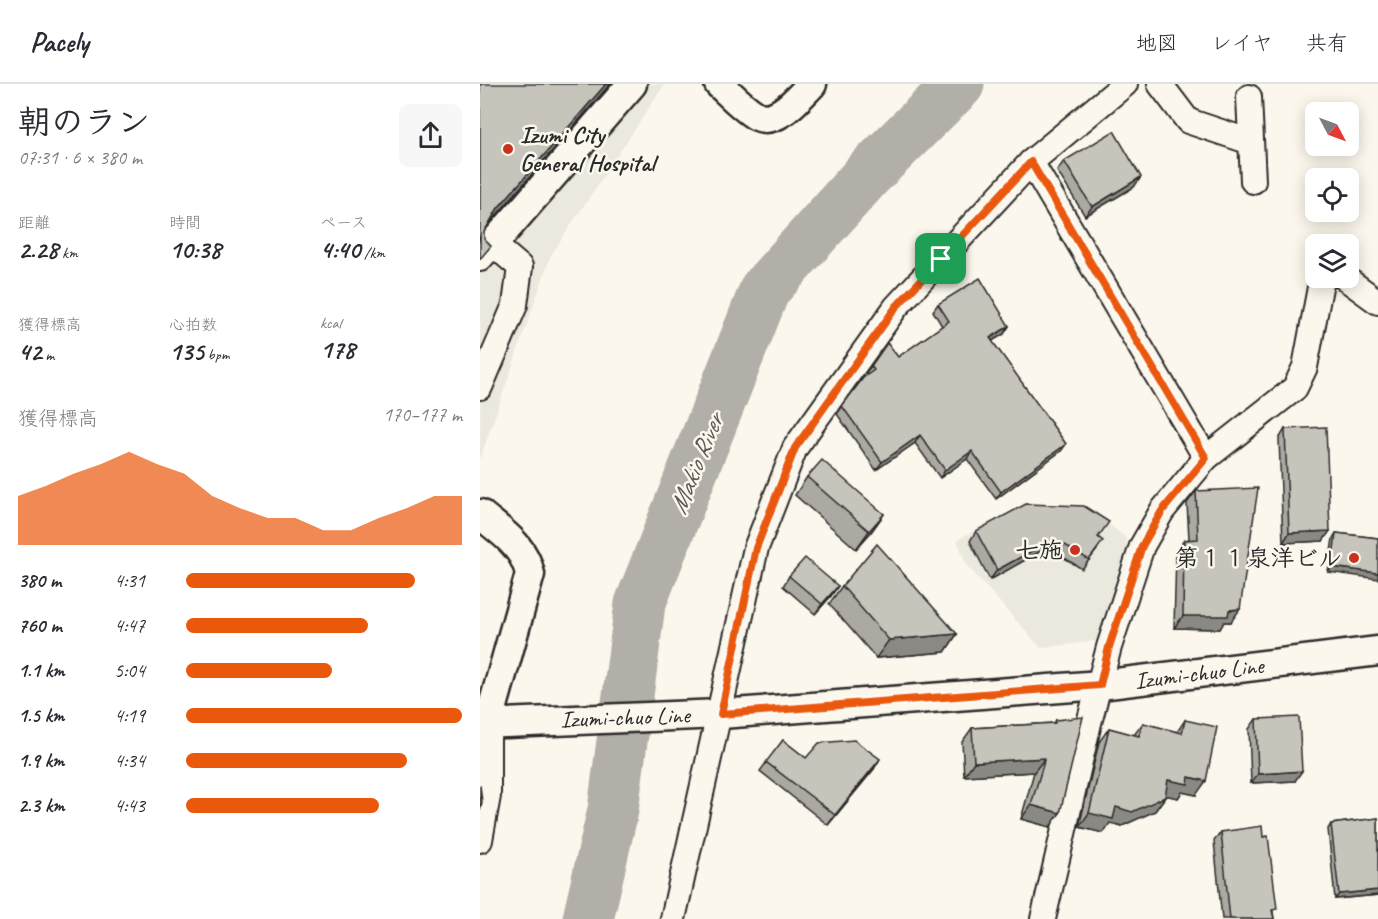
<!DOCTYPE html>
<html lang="ja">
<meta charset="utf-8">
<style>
:root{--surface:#fff;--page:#f7f7f7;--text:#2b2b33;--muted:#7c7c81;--line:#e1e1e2;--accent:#ea580c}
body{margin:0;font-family:Caveat,"Klee One",sans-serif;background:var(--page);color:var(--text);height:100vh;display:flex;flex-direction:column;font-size:22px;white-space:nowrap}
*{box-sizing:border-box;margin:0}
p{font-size:20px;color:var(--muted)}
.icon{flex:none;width:33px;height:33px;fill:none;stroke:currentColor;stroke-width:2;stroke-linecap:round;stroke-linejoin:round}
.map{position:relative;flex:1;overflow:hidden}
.details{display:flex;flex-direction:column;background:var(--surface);width:480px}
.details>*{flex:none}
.needle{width:39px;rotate:131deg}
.controls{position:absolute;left:825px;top:18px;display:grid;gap:12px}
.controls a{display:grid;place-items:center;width:54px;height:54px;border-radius:9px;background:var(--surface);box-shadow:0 3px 15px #0003;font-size:30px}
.pin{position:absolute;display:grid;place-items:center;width:51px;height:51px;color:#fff;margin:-26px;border-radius:12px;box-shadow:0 3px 9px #0006}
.round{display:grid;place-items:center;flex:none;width:63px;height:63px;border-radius:9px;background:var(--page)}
.overview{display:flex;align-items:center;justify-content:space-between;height:102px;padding:0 18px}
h1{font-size:33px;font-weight:600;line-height:45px}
.metrics{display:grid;grid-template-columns:repeat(3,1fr);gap:9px;height:102px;padding:6px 18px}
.metrics div{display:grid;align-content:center}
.metrics b{font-size:26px;font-weight:600}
.metrics small{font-size:16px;font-weight:400}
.metrics p{font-size:16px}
.chart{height:168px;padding:12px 18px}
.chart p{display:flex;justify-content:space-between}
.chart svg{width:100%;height:108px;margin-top:6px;fill:var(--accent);opacity:.7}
ul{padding:0 18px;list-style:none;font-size:20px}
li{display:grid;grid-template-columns:96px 72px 1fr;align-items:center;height:45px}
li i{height:15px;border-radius:8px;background:var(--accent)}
header{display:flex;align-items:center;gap:36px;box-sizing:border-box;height:84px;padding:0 30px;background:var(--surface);border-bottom:2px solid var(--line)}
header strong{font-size:28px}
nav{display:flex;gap:33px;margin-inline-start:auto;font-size:21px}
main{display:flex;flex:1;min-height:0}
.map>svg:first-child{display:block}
.built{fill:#ebe8de}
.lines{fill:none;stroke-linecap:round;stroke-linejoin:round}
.river{stroke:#b1afa7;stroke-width:51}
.minor-casing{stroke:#2b2b2b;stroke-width:28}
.tertiary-casing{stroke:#2b2b2b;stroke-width:33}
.minor{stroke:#fbf7ec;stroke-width:24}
.tertiary{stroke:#fbf7ec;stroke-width:28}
.wall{fill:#aba9a2;stroke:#2b2b2b;stroke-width:1.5}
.shaded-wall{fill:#8b8984;stroke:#2b2b2b;stroke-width:1.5}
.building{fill:#c7c4bc;stroke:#2b2b2b;stroke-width:1.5}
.route-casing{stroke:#fff;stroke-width:12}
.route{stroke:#ea580c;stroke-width:8}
.poi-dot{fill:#c8321e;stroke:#fbf7ec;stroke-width:2}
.labels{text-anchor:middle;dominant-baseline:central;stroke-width:5;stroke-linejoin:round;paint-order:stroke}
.poi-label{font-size:24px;font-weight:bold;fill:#2b2b2b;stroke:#fbf7ec;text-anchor:end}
.street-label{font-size:24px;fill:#2b2b2b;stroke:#fbf7ec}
.water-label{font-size:26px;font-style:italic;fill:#5a5956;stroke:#fbf7ec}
</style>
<header>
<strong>Pacely</strong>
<nav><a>地図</a><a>レイヤ</a><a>共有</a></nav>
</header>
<main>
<section class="details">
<div class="overview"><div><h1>朝のラン</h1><p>07:31 · 6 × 380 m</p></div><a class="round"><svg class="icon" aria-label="share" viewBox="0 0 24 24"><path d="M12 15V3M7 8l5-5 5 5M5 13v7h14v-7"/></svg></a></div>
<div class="metrics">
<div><p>距離</p><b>2.28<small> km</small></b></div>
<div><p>時間</p><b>10:38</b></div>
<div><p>ペース</p><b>4:40<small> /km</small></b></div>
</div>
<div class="metrics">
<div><p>獲得標高</p><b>42<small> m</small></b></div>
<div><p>心拍数</p><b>135<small> bpm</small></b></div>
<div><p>kcal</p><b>178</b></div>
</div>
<div class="chart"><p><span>獲得標高</span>170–177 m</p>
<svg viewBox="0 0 160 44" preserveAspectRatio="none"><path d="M0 44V24L10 20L20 15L30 11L40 6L50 11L60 15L70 24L80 29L90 33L100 33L110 38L120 38L130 33L140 29L150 24L160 24V44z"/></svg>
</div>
<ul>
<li><b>380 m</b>4:31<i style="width:83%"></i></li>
<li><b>760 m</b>4:47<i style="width:66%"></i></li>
<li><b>1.1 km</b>5:04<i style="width:53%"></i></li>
<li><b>1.5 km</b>4:19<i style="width:100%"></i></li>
<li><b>1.9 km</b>4:34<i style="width:80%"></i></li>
<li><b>2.3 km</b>4:43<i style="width:70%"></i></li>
</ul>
</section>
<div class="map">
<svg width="898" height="835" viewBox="0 0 898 835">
<rect width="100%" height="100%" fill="#fbf7ec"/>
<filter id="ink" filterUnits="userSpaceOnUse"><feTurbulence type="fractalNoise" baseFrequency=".0167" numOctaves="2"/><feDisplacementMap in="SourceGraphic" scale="12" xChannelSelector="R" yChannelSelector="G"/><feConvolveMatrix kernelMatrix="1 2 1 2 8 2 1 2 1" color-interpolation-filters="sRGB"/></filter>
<g filter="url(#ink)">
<!-- built -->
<g class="built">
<polygon points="0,0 185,0 71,171 0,375"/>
<polygon points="549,425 615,430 645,453 651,471 623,556 561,564 487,482 477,456 527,430"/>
</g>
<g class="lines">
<!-- river -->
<polyline class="river" points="108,835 133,726 160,520 285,205 389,89 479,0"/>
<!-- minor casing -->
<g class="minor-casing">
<g id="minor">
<polyline points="680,0 708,37 771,58"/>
<polyline points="769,13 773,97"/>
<polyline points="551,78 726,374"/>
<polyline points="0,175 13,160 40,183 35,221 0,303"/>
<polyline points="865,194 898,218"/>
<polyline points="0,756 8,712 8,640"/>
<polyline points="193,835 276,464 315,364 416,223 551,78 645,0"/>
<polyline points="563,835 609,639 629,563 662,462 682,427 726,374 815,304 825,283 841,198 844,194"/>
</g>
</g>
<!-- tertiary casing -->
<g class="tertiary-casing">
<g id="tertiary">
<path d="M239 0C250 10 262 23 275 31 296 43 319 13 332 0"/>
<polyline points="13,160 152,0"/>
<path d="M0 430C21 448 44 461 50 490L8 640"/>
<polyline points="0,640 241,630 620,601 898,567"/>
</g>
</g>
<!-- minor -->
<use href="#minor" class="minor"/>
<!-- tertiary -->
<use href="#tertiary" class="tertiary"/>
</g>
<!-- wall -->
<g class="wall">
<polygon points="584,77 654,103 605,132 577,87"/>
<polygon points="458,220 529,242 524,250 512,257 586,360 581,367 516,415 487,375 460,394 435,359 396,386 357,330 383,294 387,291 386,289 407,259 418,273 462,242 453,227"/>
<polygon points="805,345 843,457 803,459 799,355"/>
<polygon points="327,393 404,430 391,448 376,465 315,411"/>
<polygon points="716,407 751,538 744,538 740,545 694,544 696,468 704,456 709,455 707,419"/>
<polygon points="496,447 618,453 617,466 602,485 575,468 559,468 510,496 490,457"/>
<polygon points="856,449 898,454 848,488 853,454"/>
<polygon points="309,492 358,502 351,512 335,530 303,502"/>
<polygon points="362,502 477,550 465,568 396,574 349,520"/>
<polygon points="776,635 815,697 771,699 769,645"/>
<polygon points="576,636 570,743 541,735 554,688 484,692 482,658 492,644 574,639"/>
<polygon points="705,636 716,711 702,708 698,714 685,711 685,713 675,727 642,742 630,738 623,749 599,743 619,658 629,644 654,651 663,639 697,648"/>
<polygon points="303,656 326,674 394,685 348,741 280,687"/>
<polygon points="898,734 898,811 855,815 848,745 851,740"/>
<polygon points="741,748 783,753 794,835 742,835 734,757"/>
</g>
<!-- shaded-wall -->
<g class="shaded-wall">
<polygon points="126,0 130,0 1,149 18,124"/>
<polygon points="661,93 654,103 605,132 612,123"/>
<polygon points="529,242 524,250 505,261 510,254"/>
<polygon points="440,351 435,359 396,386 402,378"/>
<polygon points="586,360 581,367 516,415 521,408"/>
<polygon points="492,367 487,375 460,394 465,386"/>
<polygon points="404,430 391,448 376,465 389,447"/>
<polygon points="850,447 843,457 803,459 809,449"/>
<polygon points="566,459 582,459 575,468 559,468 510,496 517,486"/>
<polygon points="852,483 898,489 898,495 848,488"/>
<polygon points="358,502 351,512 335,530 342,520"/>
<polygon points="760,525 751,538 744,538 740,545 694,544 703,532"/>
<polygon points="477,550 465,568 396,574 409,556"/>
<polygon points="565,674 554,688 484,692 494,678"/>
<polygon points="400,675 394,685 348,741 355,731"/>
<polygon points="822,687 815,697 771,699 778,690"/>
<polygon points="709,693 726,697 716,711 702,708 698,714 679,710 688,696"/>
<polygon points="685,713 675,727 642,742 630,739 623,749 599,743 609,729"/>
<polygon points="551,721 580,729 570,743 541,735"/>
<polygon points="898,806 898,811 855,815 859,810"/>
</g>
<!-- building -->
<g class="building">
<polygon points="0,0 126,0 18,124 4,148 4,155 11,162 0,175"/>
<polygon points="634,47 661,93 612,123 584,77"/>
<polygon points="500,194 529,242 510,254 586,360 521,408 492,367 465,386 440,351 402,378 362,322 383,294 394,286 391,282 407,259 418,273 469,237 458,220"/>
<polygon points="846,343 850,447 809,449 805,345"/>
<polygon points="342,376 404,430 389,447 327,393"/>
<polygon points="778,404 760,525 749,526 748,532 703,532 704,456 718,455 716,407"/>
<polygon points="546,420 604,422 629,438 618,453 623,457 609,476 582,459 566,459 517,486 496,447"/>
<polygon points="856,449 898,454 898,489 852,483"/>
<polygon points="397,460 477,550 409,556 362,502"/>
<polygon points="325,474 358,502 342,520 309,492"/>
<polygon points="603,633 580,729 551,721 565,674 494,678 492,644 575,639 576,636"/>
<polygon points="819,633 822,687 778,690 776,635"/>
<polygon points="705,636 737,643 726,697 709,693 708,700 688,696 685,713 652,728 636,723 633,735 609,729 629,644 659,652 663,639 702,649"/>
<polygon points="303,656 326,674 339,659 374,656 400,675 355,731 286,678"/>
<polygon points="0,701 2,718 0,727"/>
<polygon points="898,734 898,806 859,810 851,740"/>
<polygon points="782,742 783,753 788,752 797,825 792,826 794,835 750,835 741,748"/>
</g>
</g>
<g class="lines" filter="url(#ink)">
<!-- route casing -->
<g class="route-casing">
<polygon id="route" points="551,78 726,374 682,427 662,462 629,563 620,601 241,630 276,464 315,364 416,223"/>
</g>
<!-- route -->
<use href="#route" class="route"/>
</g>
<!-- markers -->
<g class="poi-dot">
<circle cx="28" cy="65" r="6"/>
<circle cx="595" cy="466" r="6"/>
<circle cx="874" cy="474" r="6"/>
</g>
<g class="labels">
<!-- poi labels -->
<g class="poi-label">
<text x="40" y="51" text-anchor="start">Izumi City<tspan x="40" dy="28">General Hospital</tspan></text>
<text x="583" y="466">七施</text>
<text x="862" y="474">第１１泉洋ビル</text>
</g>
<!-- street labels -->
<g class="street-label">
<text transform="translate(719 589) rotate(-7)">Izumi-chuo Line</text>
<text transform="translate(145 633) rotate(-2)">Izumi-chuo Line</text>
</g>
<!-- water labels -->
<g class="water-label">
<text transform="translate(216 380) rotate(-68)">Makio River</text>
</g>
</g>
</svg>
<div class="controls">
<a><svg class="needle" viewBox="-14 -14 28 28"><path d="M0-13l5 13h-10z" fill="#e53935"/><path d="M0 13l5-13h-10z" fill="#7c7c81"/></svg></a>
<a><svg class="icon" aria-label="locate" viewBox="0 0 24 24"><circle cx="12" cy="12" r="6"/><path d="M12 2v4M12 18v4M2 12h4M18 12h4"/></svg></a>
<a><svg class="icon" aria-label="layers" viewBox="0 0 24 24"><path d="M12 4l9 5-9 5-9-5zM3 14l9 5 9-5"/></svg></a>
</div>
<div class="pin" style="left:461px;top:175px;background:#1e9e55"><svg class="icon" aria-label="arrive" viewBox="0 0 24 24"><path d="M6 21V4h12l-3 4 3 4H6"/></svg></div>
</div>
</main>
